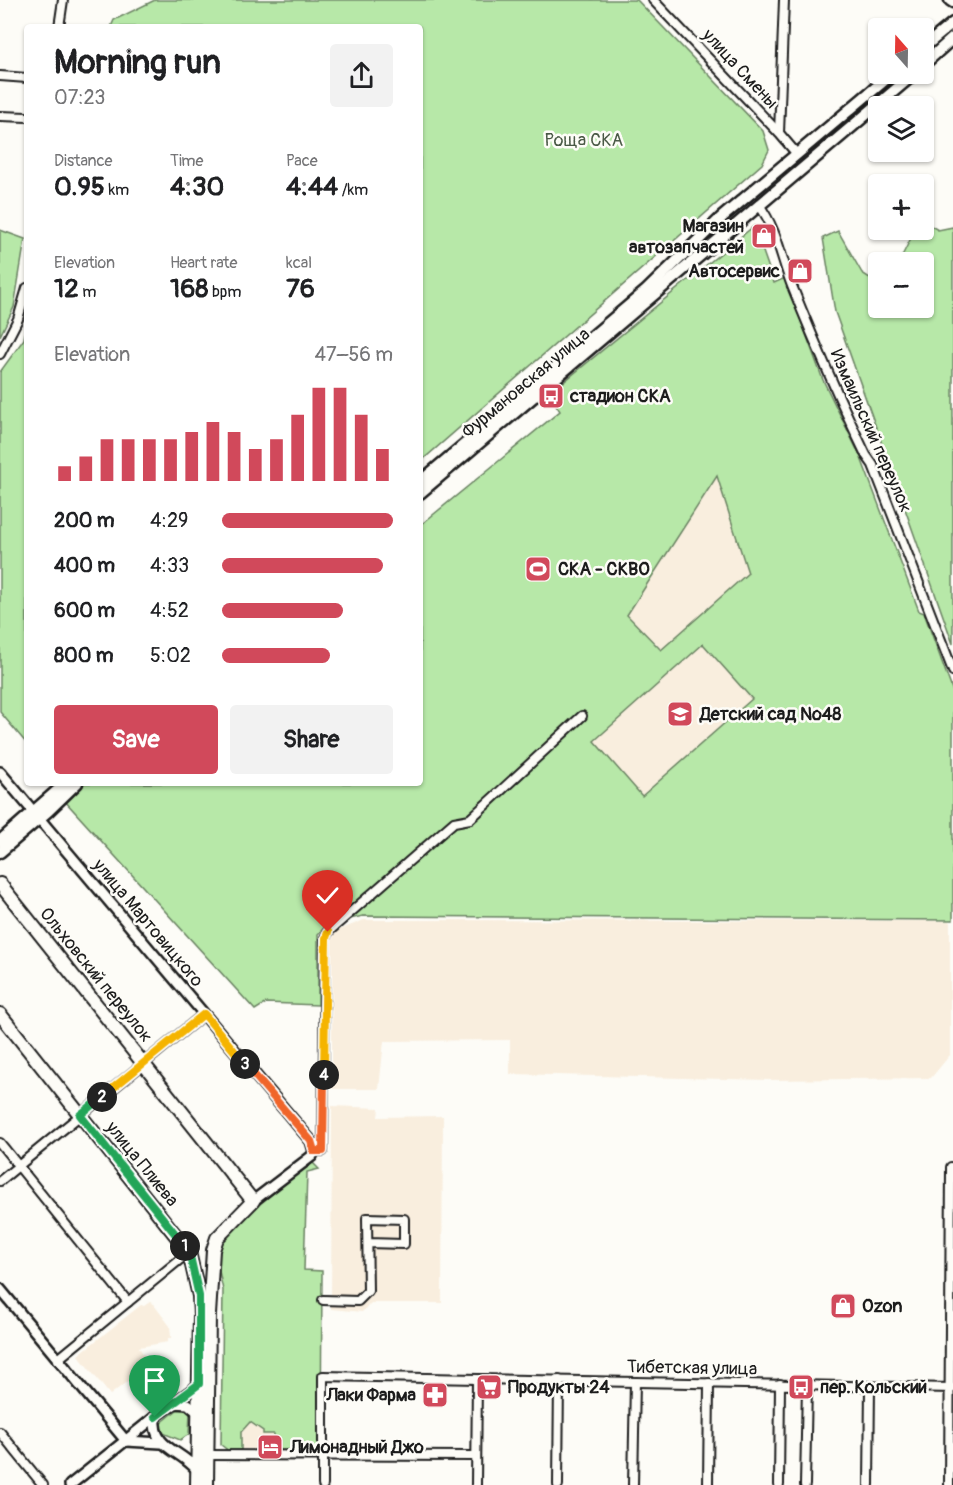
<!DOCTYPE html>
<meta charset="utf-8">
<style>
:root{--surface:#fff;--page:#f2f2f2;--text:#202124;--muted:#757577;--accent:#d1495b}
body{margin:0;font-family:Pangolin,sans-serif;background:var(--page);color:var(--text);height:100vh;display:flex;flex-direction:column;font-size:22px;white-space:nowrap}
*{box-sizing:border-box;margin:0}
p{font-size:20px;color:var(--muted)}
.icon{flex:none;width:33px;height:33px;fill:none;stroke:currentColor;stroke-width:2;stroke-linecap:round;stroke-linejoin:round}
.map{position:relative;flex:1;overflow:hidden}
.details{position:absolute;left:24px;top:24px;width:399px;height:762px;display:flex;flex-direction:column;background:var(--surface);border-radius:6px;box-shadow:0 2px 4px #0004}
.details>*{flex:none}
.needle{width:39px;rotate:340deg}
.controls{position:absolute;left:868px;top:18px;display:grid;gap:12px}
.controls a{display:grid;place-items:center;width:66px;height:66px;border-radius:6px;background:var(--surface);box-shadow:0 2px 4px #0004;font-size:30px}
.pin{position:absolute;display:grid;place-items:center;width:51px;height:51px;color:#fff;margin:-62px -26px;border-radius:50% 50% 50% 0;rotate:-45deg;box-shadow:0 0 6px #0007}
.pin .icon{rotate:45deg}
.km{position:absolute;width:30px;height:30px;margin:-15px;border-radius:50%;background:#222;color:#fff;font-size:16px;line-height:30px;text-align:center}
.round{display:grid;place-items:center;flex:none;width:63px;height:63px;border-radius:6px;background:var(--page)}
.summary{display:flex;align-items:center;justify-content:space-between;height:102px;padding:0 30px}
h1{font-size:33px;font-weight:700;line-height:45px}
.figures{display:grid;grid-template-columns:repeat(3,1fr);gap:9px;height:102px;padding:6px 30px}
.figures div{display:grid;align-content:center}
.figures b{font-size:26px;font-weight:700}
.figures small{font-size:16px;font-weight:400}
.figures p{font-size:16px}
.chart{height:168px;padding:12px 30px}
.chart p{display:flex;justify-content:space-between}
.chart svg{width:100%;height:108px;margin-top:6px;stroke:var(--accent);stroke-width:6}
.action{display:flex;gap:12px;margin-top:auto;padding:12px 30px}
.action a{flex:1;height:69px;border-radius:6px;background:var(--accent);color:#fff;font-size:24px;font-weight:700;line-height:69px;text-align:center}
.action a+a{background:var(--page);color:var(--text)}
ul{padding:0 30px;list-style:none;font-size:20px}
li{display:grid;grid-template-columns:96px 72px 1fr;align-items:center;height:45px}
li i{height:15px;border-radius:8px;background:var(--accent)}
.map>svg:first-child{display:block}
.built{fill:#f9eede}
.green{fill:#b7e8a8;stroke:#6a8262;stroke-width:1.5;fill-rule:evenodd}
.lines{fill:none;stroke-linecap:round;stroke-linejoin:round}
.minor-casing{stroke:#1c1c1c;stroke-width:12}
.tertiary-casing{stroke:#1c1c1c;stroke-width:14}
.secondary-casing{stroke:#1c1c1c;stroke-width:15}
.primary-casing{stroke:#1c1c1c;stroke-width:16}
.minor{stroke:#fdfcf7;stroke-width:8}
.tertiary{stroke:#fdfcf7;stroke-width:9}
.secondary{stroke:#fdfcf7;stroke-width:10}
.primary{stroke:#fdfcf7;stroke-width:12}
.split-1-casing{stroke:#fff;stroke-width:12}
.split-2-casing{stroke:#fff;stroke-width:12}
.split-3-casing{stroke:#fff;stroke-width:12}
.split-4-casing{stroke:#fff;stroke-width:12}
.split-5-casing{stroke:#fff;stroke-width:12}
.split-1{stroke:#22a559;stroke-width:8}
.split-2{stroke:#22a559;stroke-width:8}
.split-3{stroke:#f5b400;stroke-width:8}
.split-4{stroke:#f0652b;stroke-width:8}
.split-5{stroke:#f5b400;stroke-width:8}
.labels{text-anchor:middle;dominant-baseline:central;stroke-width:5;stroke-linejoin:round;paint-order:stroke}
.street-label{font-size:18px;fill:#1c1c1c;stroke:#fdfcf7}
.park-label{font-size:18px;fill:#4a5946;stroke:#fdfcf7}
.poi-label{font-size:18px;font-weight:bold;fill:#1c1c1c;stroke:#fdfcf7;text-anchor:start}
</style>
<div class="map">
<svg width="953" height="1485" viewBox="0 0 953 1485">
<rect width="100%" height="100%" fill="#fdfcf7"/>
<filter id="ink" filterUnits="userSpaceOnUse"><feTurbulence type="fractalNoise" baseFrequency=".0167" numOctaves="2"/><feDisplacementMap in="SourceGraphic" scale="12" xChannelSelector="R" yChannelSelector="G"/><feConvolveMatrix kernelMatrix="1 2 1 2 8 2 1 2 1" color-interpolation-filters="sRGB"/></filter>
<g filter="url(#ink)">
<!-- built -->
<g class="built">
<polygon points="717,476 749,573 662,650 627,615"/>
<polygon points="703,644 752,699 642,796 593,741"/>
<polygon points="364,920 950,921 950,1055 931,1078 770,1080 510,1074 510,1040 384,1041 379,1089 332,1089 332,933"/>
<polygon points="332,1106 379,1108 378,1117 443,1116 442,1303 371,1303 362,1312 331,1309"/>
<polygon points="151,1301 170,1326 171,1338 168,1338 168,1342 139,1347 149,1364 110,1395 78,1355 141,1305 144,1306"/>
<polygon points="249,1422 263,1431 274,1434 274,1450 241,1449 241,1432"/>
</g>
<!-- green -->
<g class="green">
<polygon points="155,0 637,0 763,131 769,150 762,164 420,462 420,27 111,27 114,20"/>
<polygon points="924,222 938,230 953,227 953,644 835,312 823,238 838,231 862,273 879,284 879,308 924,308 924,262 899,262 915,230 924,230"/>
<path d="M754 226 774 283 785 278 823 380 861 458 919 611 924 613 953 692V920L363 916 328 924 318 934V1005L266 1003 255 1010 64 800 84 783H420V522L423 523 560 411 549 394ZM717 476 748 573 661 650 627 615ZM703 644 752 699 642 796 594 741Z"/>
<polygon points="0,230 25,239 14,307 0,336"/>
<polygon points="27,324 27,744 0,712 0,372 24,339"/>
<polygon points="309,1163 313,1163 319,1169 307,1172 304,1270 322,1271 321,1447 318,1451 274,1450 274,1434 263,1434 263,1431 250,1422 241,1432 241,1450 229,1451 221,1445 223,1290 215,1252 222,1238 236,1224"/>
<polygon points="183,1405 190,1411 189,1434 180,1440 163,1433 160,1424"/>
</g>
<g class="lines">
<!-- minor casing -->
<g class="minor-casing">
<g id="minor">
<polyline points="653,0 779,133"/>
<polyline points="784,0 779,133 796,153"/>
<polyline points="59,27 63,0"/>
<polyline points="0,76 27,78"/>
<polyline points="0,116 27,117"/>
<path d="M759 205C777 229 781 258 792 286 815 343 839 399 866 455L873 465 953 671"/>
<polyline points="0,354 18,319 27,288"/>
<polyline points="0,1143 128,1302"/>
<polyline points="314,1151 323,1151 325,938 328,932 454,822 470,819 582,716"/>
<polyline points="0,1181 204,1014"/>
<polyline points="323,1300 358,1301 368,1291 367,1218 404,1219 404,1244 368,1243"/>
<polyline points="57,1360 189,1252"/>
<polyline points="0,1432 43,1485"/>
<polyline points="207,1455 476,1456"/>
<polyline points="323,1485 323,1376 953,1388"/>
<polyline points="476,1485 477,1379"/>
<polyline points="558,1485 559,1380"/>
<polyline points="633,1485 635,1382"/>
<polyline points="708,1485 709,1383"/>
<polyline points="779,1485 780,1384"/>
<polyline points="805,1485 807,1385"/>
<polyline points="869,1485 870,1386"/>
<polyline points="949,1485 951,1167"/>
</g>
</g>
<!-- tertiary casing -->
<g class="tertiary-casing">
<g id="tertiary">
<polyline points="0,772 311,1141 314,1151 312,1156 253,1201"/>
<polyline points="0,1289 126,1441"/>
<polyline points="173,1403 188,1404 200,1414"/>
<path d="M155 1417C152 1449 180 1449 197 1470"/>
<polyline points="126,1441 161,1443"/>
<polyline points="70,1485 155,1417 199,1385"/>
</g>
</g>
<!-- secondary casing -->
<g class="secondary-casing">
<g id="secondary">
<polyline points="950,0 953,2"/>
<polyline points="924,47 953,23"/>
<polyline points="924,64 953,38"/>
<polyline points="420,482 646,291 721,218 892,74"/>
<polyline points="420,493 914,74"/>
<polyline points="0,841 66,783"/>
<polyline points="0,852 48,811 77,783"/>
</g>
</g>
<!-- primary casing -->
<g class="primary-casing">
<g id="primary">
<polyline points="0,884 253,1201 217,1238 213,1250 209,1315 207,1485"/>
<polyline points="0,1014 189,1252 199,1296 200,1315 197,1485"/>
</g>
</g>
<!-- minor -->
<use href="#minor" class="minor"/>
<!-- tertiary -->
<use href="#tertiary" class="tertiary"/>
<!-- secondary -->
<use href="#secondary" class="secondary"/>
<!-- primary -->
<use href="#primary" class="primary"/>
</g>
</g>
<g class="lines" filter="url(#ink)">
<!-- split-1 casing -->
<g class="split-1-casing">
<polyline id="split-1" points="155,1417 199,1384 199,1296 189,1252 185,1246"/>
</g>
<!-- split-2 casing -->
<g class="split-2-casing">
<polyline id="split-2" points="102,1097 80,1115 185,1246"/>
</g>
<!-- split-3 casing -->
<g class="split-3-casing">
<polyline id="split-3" points="102,1097 204,1014 245,1064"/>
</g>
<!-- split-4 casing -->
<g class="split-4-casing">
<polyline id="split-4" points="245,1064 311,1141 314,1151 323,1151 324,1075"/>
</g>
<!-- split-5 casing -->
<g class="split-5-casing">
<polyline id="split-5" points="324,1075 326,938 328,932"/>
</g>
<!-- split-1 -->
<use href="#split-1" class="split-1"/>
<!-- split-2 -->
<use href="#split-2" class="split-2"/>
<!-- split-3 -->
<use href="#split-3" class="split-3"/>
<!-- split-4 -->
<use href="#split-4" class="split-4"/>
<!-- split-5 -->
<use href="#split-5" class="split-5"/>
</g>
<!-- icons -->
<defs>
<g id="shop-square" transform="scale(1.35)"><rect x="-9" y="-9" width="18" height="18" rx="4" fill="#d1495b" stroke="#fdfcf7"/><path d="M-5-2.5h2.3a2.7 3.5 0 0 1 5.4 0H5L5.5 6h-11ZM-1.5-2.5h3a1.5 2.3 0 0 0-3 0Z" fill="#fff"/></g>
<g id="bus-square" transform="scale(1.35)"><rect x="-9" y="-9" width="18" height="18" rx="4" fill="#d1495b" stroke="#fdfcf7"/><path d="M-5-6H5V4H4V6H2V4H-2V6H-4V4H-5ZM-3.5-4V0h7V-4ZM-3.5 1.2v1.5H-2V1.2ZM2 1.2v1.5H3.5V1.2Z" fill="#fff"/></g>
<g id="stadium-square" transform="scale(1.35)"><rect x="-9" y="-9" width="18" height="18" rx="4" fill="#d1495b" stroke="#fdfcf7"/><path d="M0-5a6.5 5 0 1 0 0 10a6.5 5 0 1 0 0-10ZM-3.5-1.8h7v3.6h-7Z" fill="#fff"/></g>
<g id="school-square" transform="scale(1.35)"><rect x="-9" y="-9" width="18" height="18" rx="4" fill="#d1495b" stroke="#fdfcf7"/><path d="M0-5L7-2L0 1L-7-2ZM-4 1L0 2.5L4 1V4Q0 6-4 4Z" fill="#fff"/></g>
<g id="supermarket-square" transform="scale(1.35)"><rect x="-9" y="-9" width="18" height="18" rx="4" fill="#d1495b" stroke="#fdfcf7"/><path d="M-6-5.5h2.5l.6 2H6L4.5 2H-2.5L-4.4-4H-6ZM-1.5 3.2a1.3 1.3 0 1 0 .1 0ZM3 3.2a1.3 1.3 0 1 0 .1 0Z" fill="#fff"/></g>
<g id="pharmacy-square" transform="scale(1.35)"><rect x="-9" y="-9" width="18" height="18" rx="4" fill="#d1495b" stroke="#fdfcf7"/><path d="M-2-6h4v4h4v4h-4v4h-4v-4h-4v-4h4Z" fill="#fff"/></g>
<g id="hotel-square" transform="scale(1.35)"><rect x="-9" y="-9" width="18" height="18" rx="4" fill="#d1495b" stroke="#fdfcf7"/><path d="M-6-4.5h1.5V1H6V5H4.5V3h-9V5H-6ZM-4 0a1.8 1.8 0 1 1 3.6 0ZM.5 0V-2.5h3Q6-2.5 6 0Z" fill="#fff"/></g>
</defs>
<g fill-rule="evenodd">
<use href="#shop-square" x="764" y="236"/>
<use href="#shop-square" x="800" y="271"/>
<use href="#bus-square" x="551" y="396"/>
<use href="#stadium-square" x="538" y="569"/>
<use href="#school-square" x="680" y="714"/>
<use href="#shop-square" x="843" y="1306"/>
<use href="#supermarket-square" x="489" y="1387"/>
<use href="#bus-square" x="801" y="1387"/>
<use href="#pharmacy-square" x="435" y="1395"/>
<use href="#hotel-square" x="270" y="1447"/>
</g>
<g class="labels">
<!-- street labels -->
<g class="street-label">
<text transform="translate(740 69) rotate(47)">улица Смены</text>
<text transform="translate(526 383) rotate(-40)">Фурмановская улица</text>
<text transform="translate(871 431) rotate(66)">Измаильский переулок</text>
<text transform="translate(148 923) rotate(50)">улица Мартовицкого</text>
<text transform="translate(96 975) rotate(51)">Ольховский переулок</text>
<text transform="translate(142 1164) rotate(51)">улица Плиева</text>
<text transform="translate(692 1368) rotate(1)">Тибетская улица</text>
</g>
<!-- park labels -->
<g class="park-label">
<text x="584" y="140">Роща СКА</text>
</g>
<!-- poi labels -->
<g class="poi-label">
<text x="744" y="226" text-anchor="end">Магазин<tspan x="744" dy="21">автозапчастей</tspan></text>
<text x="780" y="271" text-anchor="end">Автосервис</text>
<text x="570" y="396">стадион СКА</text>
<text x="558" y="569">СКА - СКВО</text>
<text x="700" y="714">Детский сад №48</text>
<text x="862" y="1306">Ozon</text>
<text x="508" y="1387">Продукты 24</text>
<text x="820" y="1387">пер. Кольский</text>
<text x="416" y="1395" text-anchor="end">Лаки Фарма</text>
<text x="290" y="1447">Лимонадный Джо</text>
</g>
</g>
</svg>
<div class="controls">
<a><svg class="needle" viewBox="-14 -14 28 28"><path d="M0-13l5 13h-10z" fill="#e53935"/><path d="M0 13l5-13h-10z" fill="#757577"/></svg></a>
<a><svg class="icon" aria-label="layers" viewBox="0 0 24 24"><path d="M12 4l9 5-9 5-9-5zM3 14l9 5 9-5"/></svg></a>
<a>+</a>
<a>−</a>
</div>
<div class="pin" style="left:155px;top:1417px;background:#1e9e55"><svg class="icon" aria-label="arrive" viewBox="0 0 24 24"><path d="M6 21V4h12l-3 4 3 4H6"/></svg></div>
<div class="pin" style="left:328px;top:932px;background:#d93025"><svg class="icon" aria-label="check" viewBox="0 0 24 24"><path d="M5 12l5 5 9-10"/></svg></div>
<b class="km" style="left:185px;top:1246px">1</b>
<b class="km" style="left:102px;top:1097px">2</b>
<b class="km" style="left:245px;top:1064px">3</b>
<b class="km" style="left:324px;top:1075px">4</b>
<section class="details">
<div class="summary"><div><h1>Morning run</h1><p>07:23</p></div><a class="round"><svg class="icon" aria-label="share" viewBox="0 0 24 24"><path d="M12 15V3M7 8l5-5 5 5M5 13v7h14v-7"/></svg></a></div>
<div class="figures">
<div><p>Distance</p><b>0.95<small> km</small></b></div>
<div><p>Time</p><b>4:30</b></div>
<div><p>Pace</p><b>4:44<small> /km</small></b></div>
</div>
<div class="figures">
<div><p>Elevation</p><b>12<small> m</small></b></div>
<div><p>Heart rate</p><b>168<small> bpm</small></b></div>
<div><p>kcal</p><b>76</b></div>
</div>
<div class="chart"><p><span>Elevation</span>47–56 m</p>
<svg viewBox="0 0 160 44" preserveAspectRatio="none"><path d="M5 44V38M15 44V34M25 44V27M35 44V27M45 44V27M55 44V27M65 44V24M75 44V20M85 44V24M95 44V31M105 44V27M115 44V17M125 44V6M135 44V6M145 44V17M155 44V31"/></svg>
</div>
<ul>
<li><b>200 m</b>4:29<i style="width:100%"></i></li>
<li><b>400 m</b>4:33<i style="width:94%"></i></li>
<li><b>600 m</b>4:52<i style="width:71%"></i></li>
<li><b>800 m</b>5:02<i style="width:63%"></i></li>
</ul>
<div class="action"><a>Save</a><a>Share</a></div>
</section>
</div>
